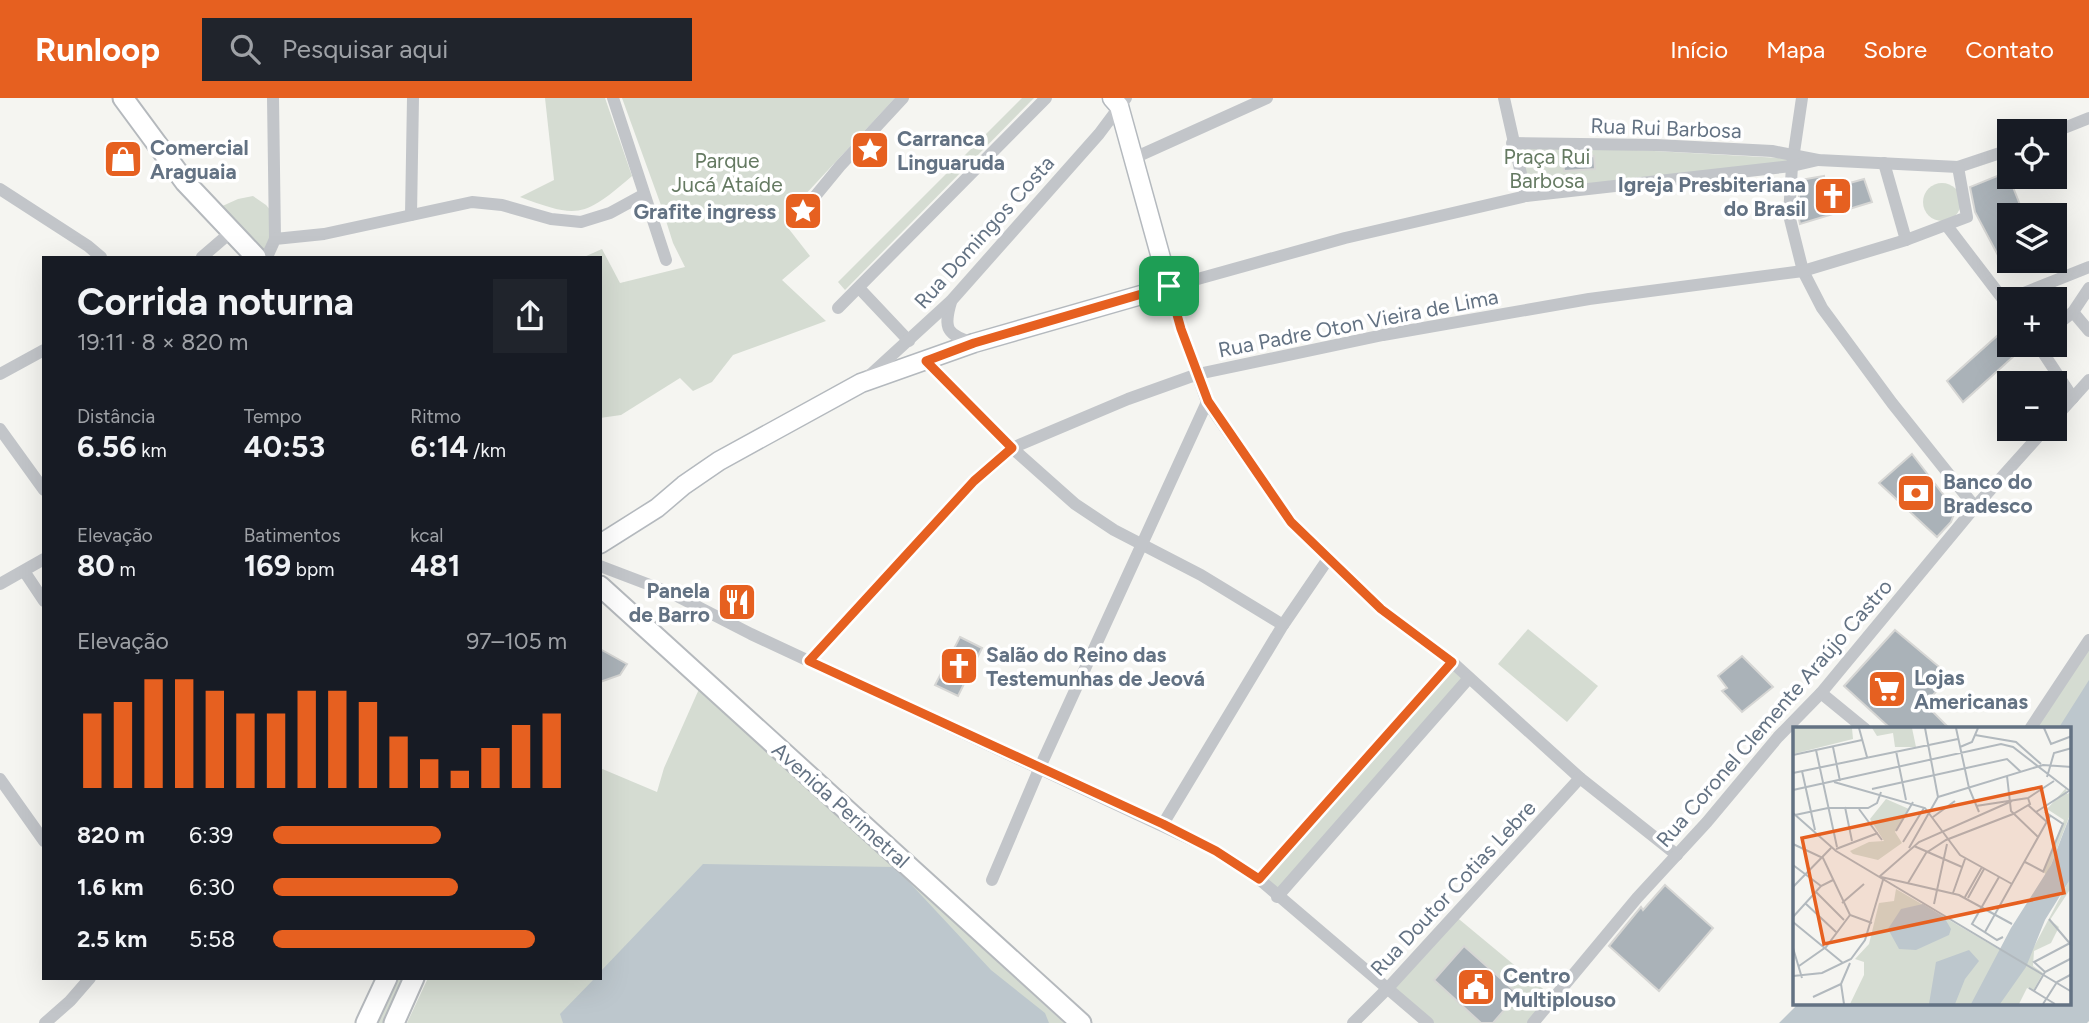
<!DOCTYPE html>
<html lang="pt">
<meta charset="utf-8">
<style>
:root{--surface:#171b24;--page:#20242c;--text:#f1f3f6;--muted:#9ea1a6;--accent:#e66020}
body{margin:0;font-family:Figtree,sans-serif;background:var(--page);color:var(--text);height:100vh;display:flex;flex-direction:column;font-size:26px;white-space:nowrap}
*{box-sizing:border-box;margin:0}
p{font-size:23px;color:var(--muted)}
.icon{flex:none;width:38px;height:38px;fill:none;stroke:currentColor;stroke-width:2;stroke-linecap:round;stroke-linejoin:round}
.map{position:relative;flex:1;overflow:hidden}
.panel{position:absolute;left:42px;top:158px;width:560px;height:724px;display:flex;flex-direction:column;background:var(--surface);border-radius:0px;box-shadow:0 7px 28px #0002}
.panel>*{flex:none}
.buttons{position:absolute;left:1997px;top:21px;display:grid;gap:14px}
.buttons a{display:grid;place-items:center;width:70px;height:70px;border-radius:0px;background:var(--surface);box-shadow:0 7px 28px #0002;font-size:35px}
.pin{position:absolute;display:grid;place-items:center;width:60px;height:60px;color:#fff;margin:-30px;border-radius:14px;box-shadow:0 4px 10px #0006}
.round{display:grid;place-items:center;flex:none;width:74px;height:74px;border-radius:0px;background:var(--page)}
.summary{display:flex;align-items:center;justify-content:space-between;height:119px;padding:0 35px}
h1{font-size:38px;font-weight:700;line-height:52px}
.stats{display:grid;grid-template-columns:repeat(3,1fr);gap:10px;height:119px;padding:7px 35px}
.stats div{display:grid;align-content:center}
.stats b{font-size:30px;font-weight:700}
.stats small{font-size:19px;font-weight:400}
.stats p{font-size:19px}
.chart{height:196px;padding:14px 35px}
.chart p{display:flex;justify-content:space-between}
.chart svg{width:100%;height:126px;margin-top:7px;stroke:var(--accent);stroke-width:6}
ul{padding:0 35px;list-style:none;font-size:23px}
li{display:grid;grid-template-columns:112px 84px 1fr;align-items:center;height:52px}
li i{height:18px;border-radius:9px;background:var(--accent)}
header{display:flex;align-items:center;gap:42px;box-sizing:border-box;height:98px;padding:0 35px;background:var(--accent);color:#fff}
header strong{font-size:33px}
nav{display:flex;gap:38px;margin-inline-start:auto;font-size:24px}
.search{width:490px;height:63px;background:var(--page);display:flex;align-items:center;gap:18px;box-sizing:border-box;padding:0 24px;border-radius:0px;color:var(--muted);font-size:26px}
.map>svg:first-child{display:block}
.green{fill:#d5dcd2}
.water{fill:#bdc7cd}
.building{fill:#aab2b8;stroke:#d6d6d4;stroke-width:2}
.lines{fill:none;stroke-linecap:round;stroke-linejoin:round}
.secondary-casing{stroke:#b4b9be;stroke-width:21}
.primary-casing{stroke:#b5b9bd;stroke-width:23}
.street{stroke:#c2c5c9;stroke-width:12}
.secondary{stroke:#fff;stroke-width:18}
.primary{stroke:#fff;stroke-width:19}
.route-casing{stroke:#fff;stroke-width:14}
.route{stroke:#e66020;stroke-width:9}
.labels{text-anchor:middle;dominant-baseline:central;stroke-width:7;stroke-linejoin:round;paint-order:stroke}
.street-label{font-size:21px;fill:#637283;stroke:#fff}
.poi-label{font-size:21px;font-weight:bold;fill:#637283;stroke:#fff;text-anchor:start}
.park-label{font-size:21px;fill:#657a62;stroke:#fff}
.inset-road{fill:none;stroke:#b2b9be;stroke-width:2}
.view{fill:#e66020;fill-opacity:0.15;stroke:#e66020;stroke-width:3.5}
.inset-edge{fill:none;stroke:#637283;stroke-width:3.5}
</style>
<header>
<strong>Runloop</strong>
<div class="search"><svg class="icon" aria-label="search" viewBox="0 0 24 24"><circle cx="10" cy="10" r="6"/><path d="M15 15l6 6"/></svg>Pesquisar aqui</div>
<nav><a>Início</a><a>Mapa</a><a>Sobre</a><a>Contato</a></nav>
</header>
<div class="map">
<svg width="2089" height="925" viewBox="0 0 2089 925">
<rect width="100%" height="100%" fill="#f5f5f1"/>
<!-- green -->
<g class="green">
<path d="M545 0H605L632 78C584 119 579 121 520 99L554 82Z"/>
<polygon points="622,0 895,0 790,113 785,126 810,158 782,182 826,223 733,257 712,284 693,293 680,280 621,317 600,320 600,159 584,159 602,151 620,185 685,169 673,145 662,110"/>
<polygon points="1022,0 1034,0 845,192 838,184"/>
<polygon points="1512,45 1818,62 1526,98"/>
<circle cx="1942" cy="104" r="19"/>
<polygon points="253,98 266,107 277,120 267,159 218,110 238,101"/>
<polygon points="1528,531 1598,588 1567,624 1498,566"/>
<polygon points="2089,539 2089,599 2064,631 2030,631"/>
<polygon points="1452,564 1469,580 1277,799 1259,781"/>
<polygon points="699,591 1064,925 407,925 428,880 600,880 600,670 657,694 664,670"/>
<polygon points="1454,817 1554,900 1533,925 1428,925 1388,890"/>
<polygon points="390,880 405,880 386,925 372,925"/>
</g>
<!-- water -->
<g class="water">
<polygon points="2089,582 2089,923 2087,925 1779,925 1798,906 2070,906 2070,631 2058,631"/>
<polygon points="703,766 895,769 991,872 1045,915 1049,925 563,925 560,916 595,880 600,880 600,874"/>
</g>
<!-- building -->
<g class="building">
<polygon points="1594,58 1595,71 1564,73 1563,59"/>
<polygon points="2007,74 2024,117 2009,117 2009,158 2000,161 1975,114 1970,89"/>
<polygon points="1824,78 1825,92 1864,81 1872,104 1800,126 1798,116 1800,82"/>
<polygon points="1997,238 2014,258 1963,304 1947,283"/>
<polygon points="1912,356 1949,404 1954,416 1951,424 1937,439 1879,385"/>
<polygon points="1895,532 1950,578 1925,606 1950,631 1891,631 1844,588"/>
<polygon points="960,539 982,550 958,598 935,587"/>
<polygon points="600,551 627,566 620,577 600,584"/>
<polygon points="1742,558 1773,589 1742,614 1722,593 1727,590 1718,578"/>
<polygon points="1665,787 1713,830 1659,893 1609,848 1641,809 1643,812"/>
<polygon points="1464,848 1518,896 1493,925 1481,925 1434,882"/>
</g>
<g class="lines">
<!-- secondary casing -->
<g class="secondary-casing">
<polyline id="secondary" points="600,446 657,410 684,387 719,363 861,285 974,245 1169,189 1119,8 1112,0"/>
</g>
<!-- primary casing -->
<g class="primary-casing">
<g id="primary">
<polyline points="123,0 185,84 256,159"/>
<polyline points="600,488 1081,925"/>
<polyline points="366,925 387,880"/>
<polyline points="394,925 414,880"/>
</g>
</g>
<!-- street -->
<g class="street">
<polyline points="273,0 275,141"/>
<polyline points="613,0 666,162"/>
<polyline points="1504,0 1526,98"/>
<polyline points="1802,0 1792,68 1789,117 1803,173 1822,210 1892,305 1975,409"/>
<polyline points="2054,34 2089,20"/>
<polyline points="1512,45 1656,47 1772,53 1818,62 1958,69 2009,52"/>
<polyline points="1134,60 1267,0"/>
<polyline points="1884,65 1906,142"/>
<polyline points="0,91 88,148 101,159"/>
<polyline points="803,113 840,68 903,0"/>
<polyline points="411,117 413,0"/>
<polyline points="1947,128 2009,209"/>
<polyline points="202,159 231,134"/>
<polyline points="267,159 275,141 324,136 472,104 502,107 551,121 581,124 610,115 643,97"/>
<polyline points="859,190 909,243"/>
<polyline points="2004,203 2089,169"/>
<path d="M951 204C943 231 947 237 974 245"/>
<polyline points="838,210 1046,0"/>
<polyline points="2073,214 2089,233"/>
<polyline points="2054,229 2073,214 2089,190"/>
<polyline points="2038,247 2073,300"/>
<polyline points="926,263 1012,350 1075,406 1114,432 1201,477 1283,527"/>
<polyline points="0,276 44,252"/>
<polyline points="868,279 951,203 1099,36 1126,0"/>
<polyline points="2054,321 2089,282"/>
<polyline points="0,331 44,392"/>
<polyline points="600,468 671,495 751,536 1216,753 1259,781 1428,925"/>
<polyline points="24,473 44,503"/>
<polyline points="0,486 44,461"/>
<polyline points="809,563 974,383 1012,350 1128,301 1198,276 1383,237 1589,201 1803,173 1906,142 1967,119 1958,69"/>
<polyline points="1821,595 1865,631"/>
<polyline points="2030,631 2089,542"/>
<polyline points="0,681 44,743"/>
<polyline points="1163,726 1283,527 1328,461"/>
<polyline points="1677,757 1580,680 1452,564 1381,511 1291,424 1207,304 1181,231 1169,189 1345,140 1526,98 1792,68 1818,62"/>
<polyline points="1259,781 1452,564"/>
<polyline points="992,782 1040,669 1207,304"/>
<polyline points="1277,799 1469,580"/>
<polyline points="45,925 70,903 90,880"/>
<polyline points="1353,925 1388,890 1580,680"/>
<polyline points="1533,925 1637,800 1707,724 1778,639 1821,595 1975,409 2045,331"/>
</g>
<!-- secondary -->
<use href="#secondary" class="secondary"/>
<!-- primary -->
<use href="#primary" class="primary"/>
</g>
<g class="lines">
<!-- route casing -->
<g class="route-casing">
<polygon id="route" points="1169,188 1181,231 1208,303 1291,424 1381,511 1452,564 1259,781 1216,753 1163,726 809,563 974,383 1012,350 926,263 974,245"/>
</g>
<!-- route -->
<use href="#route" class="route"/>
</g>
<!-- icons -->
<defs>
<g id="sight-square" transform="scale(2.0125)"><rect x="-9" y="-9" width="18" height="18" rx="4" fill="#e66020" stroke="#fff"/><path d="M0-6L1.8-2.2L6-1.7L2.9 1.2L3.7 5.4L0 3.3L-3.7 5.4L-2.9 1.2L-6-1.7L-1.8-2.2Z" fill="#fff"/></g>
<g id="shop-square" transform="scale(2.0125)"><rect x="-9" y="-9" width="18" height="18" rx="4" fill="#e66020" stroke="#fff"/><path d="M-5-2.5h2.3a2.7 3.5 0 0 1 5.4 0H5L5.5 6h-11ZM-1.5-2.5h3a1.5 2.3 0 0 0-3 0Z" fill="#fff"/></g>
<g id="church-square" transform="scale(2.0125)"><rect x="-9" y="-9" width="18" height="18" rx="4" fill="#e66020" stroke="#fff"/><path d="M-1.2-6h2.4v3.5h3.3v2.4h-3.3V6h-2.4V-.1h-3.3v-2.4h3.3Z" fill="#fff"/></g>
<g id="bank-square" transform="scale(2.0125)"><rect x="-9" y="-9" width="18" height="18" rx="4" fill="#e66020" stroke="#fff"/><path d="M-6-4H6V4H-6ZM0-2.3a2.3 2.3 0 1 0 0 4.6a2.3 2.3 0 1 0 0-4.6Z" fill="#fff"/></g>
<g id="restaurant-square" transform="scale(2.0125)"><rect x="-9" y="-9" width="18" height="18" rx="4" fill="#e66020" stroke="#fff"/><path d="M-5-6h1v4h1v-4h1v4h1v-4h1v5L-1.5 .5V6h-2V.5L-5-1ZM5-6V6H3V1.5H1.5Q1.5-4 5-6Z" fill="#fff"/></g>
<g id="supermarket-square" transform="scale(2.0125)"><rect x="-9" y="-9" width="18" height="18" rx="4" fill="#e66020" stroke="#fff"/><path d="M-6-5.5h2.5l.6 2H6L4.5 2H-2.5L-4.4-4H-6ZM-1.5 3.2a1.3 1.3 0 1 0 .1 0ZM3 3.2a1.3 1.3 0 1 0 .1 0Z" fill="#fff"/></g>
<g id="civic-square" transform="scale(2.0125)"><rect x="-9" y="-9" width="18" height="18" rx="4" fill="#e66020" stroke="#fff"/><path d="M-.6-6.5H3V-4.5H.6V-3L4-1V1h2V6H-6V1h2V-1L-.6-3ZM-1.2 2.5V6h2.4V2.5Z" fill="#fff"/></g>
</defs>
<g fill-rule="evenodd">
<use href="#sight-square" x="870" y="52"/>
<use href="#shop-square" x="123" y="61"/>
<use href="#church-square" x="1833" y="98"/>
<use href="#sight-square" x="803" y="113"/>
<use href="#bank-square" x="1916" y="395"/>
<use href="#restaurant-square" x="737" y="504"/>
<use href="#church-square" x="959" y="568"/>
<use href="#supermarket-square" x="1887" y="591"/>
<use href="#civic-square" x="1476" y="889"/>
</g>
<g class="labels">
<!-- street labels -->
<g class="street-label">
<text transform="translate(1666 30) rotate(2)">Rua Rui Barbosa</text>
<text transform="translate(984 134) rotate(-48)">Rua Domingos Costa</text>
<text transform="translate(1358 225) rotate(-11)">Rua Padre Oton Vieira de Lima</text>
<text transform="translate(1774 615) rotate(-49)">Rua Coronel Clemente Araújo Castro</text>
<text transform="translate(841 707) rotate(42)">Avenida Perimetral</text>
<text transform="translate(1453 790) rotate(-47)">Rua Doutor Cotias Lebre</text>
</g>
<!-- poi labels -->
<g class="poi-label">
<text x="897" y="40">Carranca<tspan x="897" dy="24">Linguaruda</tspan></text>
<text x="150" y="49">Comercial<tspan x="150" dy="24">Araguaia</tspan></text>
<text x="1806" y="86" text-anchor="end">Igreja Presbiteriana<tspan x="1806" dy="24">do Brasil</tspan></text>
<text x="776" y="113" text-anchor="end">Grafite ingress</text>
<text x="1943" y="383">Banco do<tspan x="1943" dy="24">Bradesco</tspan></text>
<text x="710" y="492" text-anchor="end">Panela<tspan x="710" dy="24">de Barro</tspan></text>
<text x="986" y="556">Salão do Reino das<tspan x="986" dy="24">Testemunhas de Jeová</tspan></text>
<text x="1914" y="579">Lojas<tspan x="1914" dy="24">Americanas</tspan></text>
<text x="1503" y="877">Centro<tspan x="1503" dy="24">Multiplouso</tspan></text>
</g>
<!-- park labels -->
<g class="park-label">
<text x="1547" y="58">Praça Rui<tspan x="1547" dy="24">Barbosa</tspan></text>
<text x="727" y="62">Parque<tspan x="727" dy="24">Jucá Ataíde</tspan></text>
</g>
</g>
<!-- overview -->
<g transform="translate(1793 629)">
<rect width="278" height="278" fill="#f5f5f1"/>
<path d="M0 1H59L60 12 0 27ZM79 1H119L123 20H102L100 6 84 9ZM273 61 274 67 278 65V85L254 148 250 145 271 93 254 82ZM93 72 116 82 102 105 109 116 85 133 60 127 57 124 76 115 91 114 77 92ZM278 150V161L257 193 266 200 258 216 241 224 240 239 250 246 240 264 234 261 226 277H206L225 250ZM103 162 209 224 181 277H57L71 248V235L62 232 76 217 86 176 101 174Z" fill="#d5dcd2"/>
<path d="M278 86V151L252 193 233 240 207 277H178L218 201 258 138ZM130 177 151 190 158 202 156 208 123 223 106 222 95 202 108 182ZM176 223 186 234 172 252 162 277H136L143 235Z" fill="#bdc7cd"/>
<path class="inset-road" d="M66 1 74 30M132 1 145 70M163 1 176 61 186 85M251 1 258 17 279 9M182 8 223 15 248 37M40 20 47 54M167 20 179 15 185 1M103 24 113 73M0 28 23 23M9 44 22 103M0 46 165 12M214 49 218 84 245 110M254 50 261 26 279 21M41 55 132 81 167 128 219 157M79 62 214 32 228 45M0 63 208 17 220 20 277 64M145 70 250 38 279 40M235 78 254 95M183 79 235 71 261 54M52 80 59 114M66 82 89 113M243 85 279 62M0 86 43 124 279 265M2 88 35 81H75L84 76 88 65M140 90 162 74M103 104 120 75M110 115 131 81M0 117 30 131 57 188 79 196M121 119 169 140M44 120 23 23 69 13M116 121 145 70M43 122 85 106M232 135 251 145M0 138 28 159M250 145 270 97 252 85M86 150 126 115 219 74M88 150 166 168 219 197M206 150 179 197 204 213 210 210M115 156 133 126 153 113 220 87 237 77 235 71M0 160 38 121M23 165 51 193M160 166 172 132M172 170 189 140M175 171 191 142M12 176 43 205M49 176 71 157M141 177 154 117M0 190 28 159 40 153M256 192 279 219M0 195 50 236M192 205 257 89M0 221 9 251M6 239 33 220 57 188M252 245 241 235 279 215M0 249 29 246 58 232 72 213 90 153M236 261 262 277M241 264 252 245 279 231M20 270 48 257M51 277 48 257 57 236M250 277 264 255 279 247"/>
<path class="view" d="M248 60 271 166 31 217 9 111Z"/>
<rect width="278" height="278" class="inset-edge"/>
</g>
</svg>
<div class="buttons">
<a><svg class="icon" aria-label="locate" viewBox="0 0 24 24"><circle cx="12" cy="12" r="6"/><path d="M12 2v4M12 18v4M2 12h4M18 12h4"/></svg></a>
<a><svg class="icon" aria-label="layers" viewBox="0 0 24 24"><path d="M12 4l9 5-9 5-9-5zM3 14l9 5 9-5"/></svg></a>
<a>+</a>
<a>−</a>
</div>
<div class="pin" style="left:1169px;top:188px;background:#1e9e55"><svg class="icon" aria-label="arrive" viewBox="0 0 24 24"><path d="M6 21V4h12l-3 4 3 4H6"/></svg></div>
<section class="panel">
<div class="summary"><div><h1>Corrida noturna</h1><p>19:11 · 8 × 820 m</p></div><a class="round"><svg class="icon" aria-label="share" viewBox="0 0 24 24"><path d="M12 15V3M7 8l5-5 5 5M5 13v7h14v-7"/></svg></a></div>
<div class="stats">
<div><p>Distância</p><b>6.56<small> km</small></b></div>
<div><p>Tempo</p><b>40:53</b></div>
<div><p>Ritmo</p><b>6:14<small> /km</small></b></div>
</div>
<div class="stats">
<div><p>Elevação</p><b>80<small> m</small></b></div>
<div><p>Batimentos</p><b>169<small> bpm</small></b></div>
<div><p>kcal</p><b>481</b></div>
</div>
<div class="chart"><p><span>Elevação</span>97–105 m</p>
<svg viewBox="0 0 160 44" preserveAspectRatio="none"><path d="M5 44V18M15 44V14M25 44V6M35 44V6M45 44V10M55 44V18M65 44V18M75 44V10M85 44V10M95 44V14M105 44V26M115 44V34M125 44V38M135 44V30M145 44V22M155 44V18"/></svg>
</div>
<ul>
<li><b>820 m</b>6:39<i style="width:57%"></i></li>
<li><b>1.6 km</b>6:30<i style="width:63%"></i></li>
<li><b>2.5 km</b>5:58<i style="width:89%"></i></li>
</ul>
</section>
</div>
